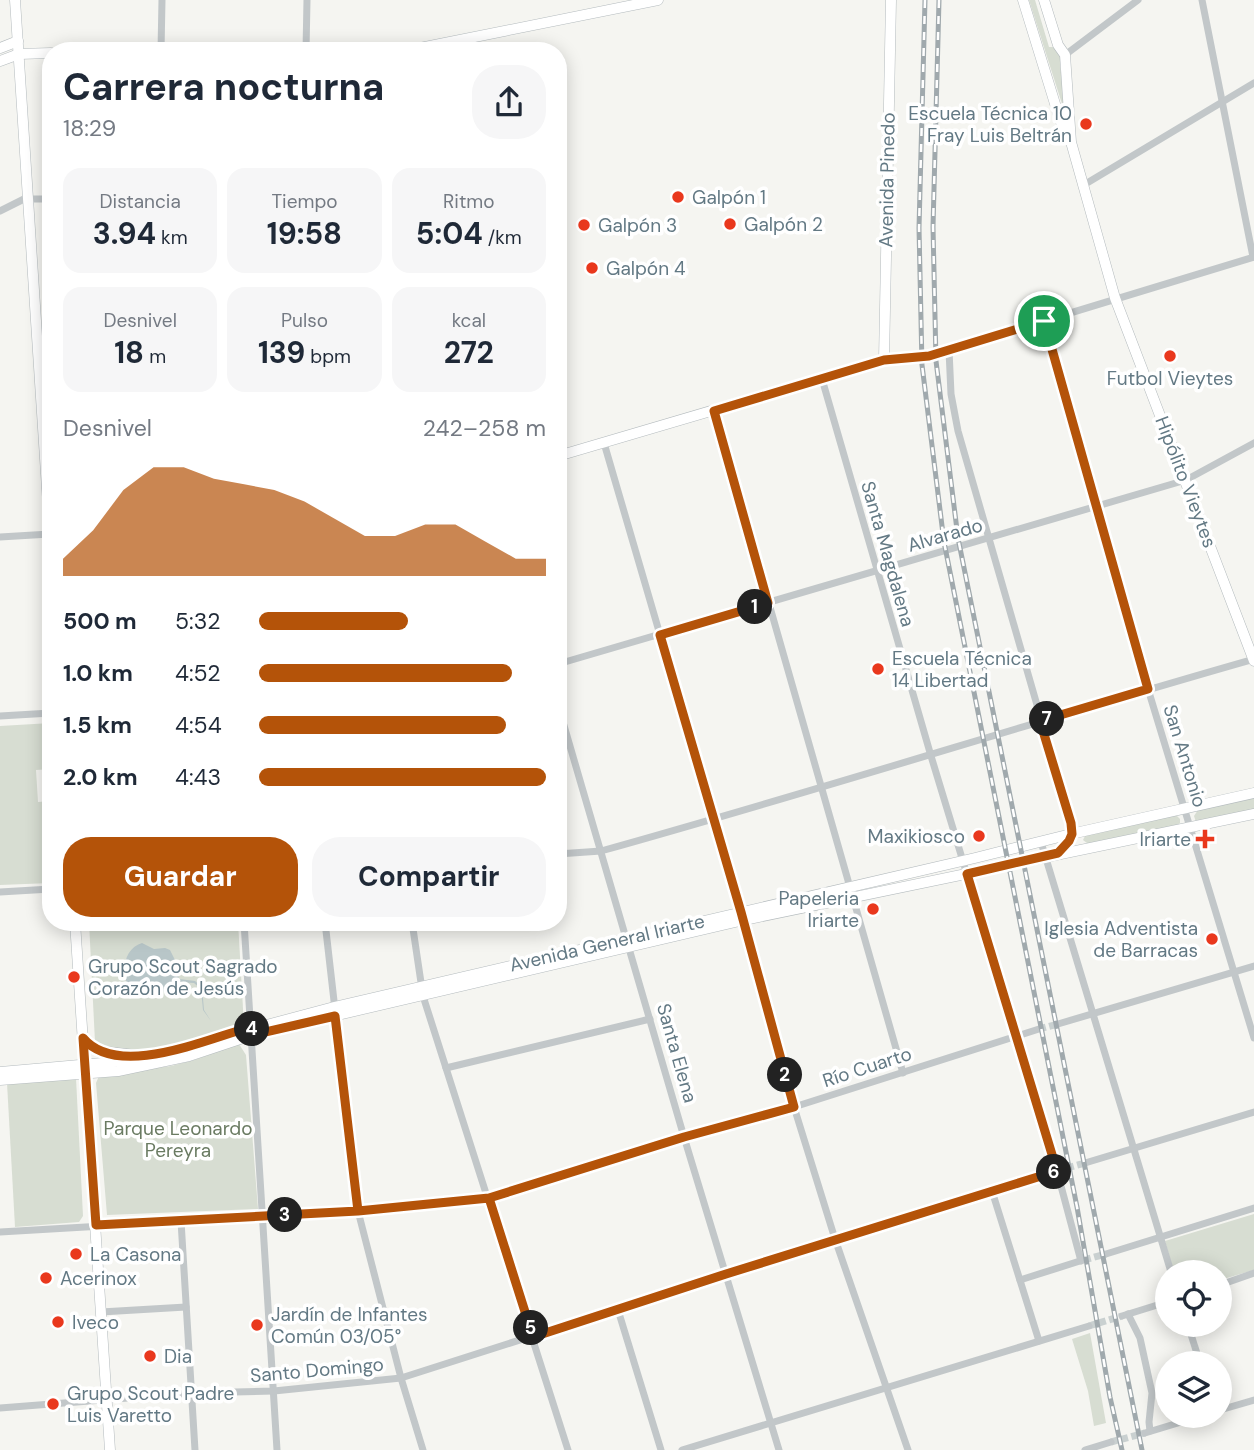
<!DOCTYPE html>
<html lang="es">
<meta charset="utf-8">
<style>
:root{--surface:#fff;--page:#f6f6f7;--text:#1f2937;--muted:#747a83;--accent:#b45309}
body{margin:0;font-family:"DM Sans",sans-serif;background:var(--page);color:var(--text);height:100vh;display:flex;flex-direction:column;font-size:26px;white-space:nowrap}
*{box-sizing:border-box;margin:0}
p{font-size:23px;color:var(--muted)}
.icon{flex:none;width:38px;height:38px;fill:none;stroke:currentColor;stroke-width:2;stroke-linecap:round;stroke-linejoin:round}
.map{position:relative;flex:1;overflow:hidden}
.details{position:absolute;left:42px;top:42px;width:525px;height:889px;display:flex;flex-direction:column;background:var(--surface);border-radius:28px;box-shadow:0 4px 18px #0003}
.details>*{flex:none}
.buttons{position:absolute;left:1155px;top:1260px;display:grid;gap:14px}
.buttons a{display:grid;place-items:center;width:77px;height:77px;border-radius:50%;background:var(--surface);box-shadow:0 4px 18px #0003;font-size:35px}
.pin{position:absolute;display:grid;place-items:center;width:60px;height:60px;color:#fff;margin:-30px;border:4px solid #fff;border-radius:50%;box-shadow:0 2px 7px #0007}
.km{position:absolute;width:35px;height:35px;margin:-18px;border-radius:50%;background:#222;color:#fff;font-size:19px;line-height:35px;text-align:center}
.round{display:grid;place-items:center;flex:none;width:74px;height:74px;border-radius:28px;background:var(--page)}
.head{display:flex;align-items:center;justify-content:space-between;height:119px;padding:0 21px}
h1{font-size:38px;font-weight:700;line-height:52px}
.metrics{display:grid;grid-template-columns:repeat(3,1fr);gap:10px;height:119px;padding:7px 21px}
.metrics div{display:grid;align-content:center;border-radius:18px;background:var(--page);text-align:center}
.metrics b{font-size:30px;font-weight:700}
.metrics small{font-size:19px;font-weight:400}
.metrics p{font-size:19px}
.chart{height:196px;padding:14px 21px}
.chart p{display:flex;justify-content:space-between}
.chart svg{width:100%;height:126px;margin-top:7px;fill:var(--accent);opacity:.7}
.primary-button{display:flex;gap:14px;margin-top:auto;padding:14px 21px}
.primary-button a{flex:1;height:80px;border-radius:28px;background:var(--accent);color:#fff;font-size:28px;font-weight:700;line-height:80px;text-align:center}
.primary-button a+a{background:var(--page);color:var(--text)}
ul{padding:0 21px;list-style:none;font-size:23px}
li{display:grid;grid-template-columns:112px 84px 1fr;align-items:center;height:52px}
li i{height:18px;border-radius:9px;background:var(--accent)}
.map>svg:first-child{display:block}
.green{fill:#d7ddd2}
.water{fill:#b8c6c8}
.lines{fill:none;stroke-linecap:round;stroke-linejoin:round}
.street-tunnel{stroke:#c9d0d0;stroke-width:7;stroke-dasharray:7 3.5;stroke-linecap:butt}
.secondary-casing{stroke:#b4bbbe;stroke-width:11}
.street{stroke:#c2c7c9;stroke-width:7}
.secondary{stroke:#fff;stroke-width:10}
.rail-casing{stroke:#a0a9ad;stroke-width:5}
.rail{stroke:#fff;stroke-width:2.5;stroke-dasharray:8;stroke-linecap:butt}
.route-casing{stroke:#fff;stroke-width:14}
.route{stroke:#b45309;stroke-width:9}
.poi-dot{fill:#e9381d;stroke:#fff;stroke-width:2.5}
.labels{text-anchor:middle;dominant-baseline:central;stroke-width:7;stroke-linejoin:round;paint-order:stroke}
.poi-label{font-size:19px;fill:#637984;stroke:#fff;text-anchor:start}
.street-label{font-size:19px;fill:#637984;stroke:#fff}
.park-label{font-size:19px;fill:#6a7b62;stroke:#fff}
</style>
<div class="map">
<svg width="1254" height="1450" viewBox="0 0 1254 1450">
<rect width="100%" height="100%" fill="#f5f5f1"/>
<!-- green -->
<g class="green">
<polygon points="1029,0 1035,0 1049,47 1054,47 1061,56 1060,66 1066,105 1063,107"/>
<polygon points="51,723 51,769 36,770 38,802 51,801 51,883 0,885 0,726"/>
<polygon points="1254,797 1254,811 1196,822 1194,816 1198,810"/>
<polygon points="1175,814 1180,819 1180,823 1176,826 1094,843 1087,843 1083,840 1086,834"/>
<polygon points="89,922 238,922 244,1026 167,1047 136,1052 97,1046 95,1042"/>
<polygon points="239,1044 246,1055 258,1209 107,1215 96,1083 99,1076 171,1066 194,1060"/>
<polygon points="76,1078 83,1216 79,1222 15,1227 7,1083"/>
<polygon points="1254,1214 1254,1270 1220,1280 1220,1272 1174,1272 1165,1241"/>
<polygon points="1090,1333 1106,1423 1094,1426 1088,1391 1072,1339"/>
</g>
<!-- water -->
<path class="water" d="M142 943 154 949 165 948 170 950 175 960 179 979 195 981 202 987 204 1010 211 1021 203 1010 201 989 194 983 175 982C169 986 163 993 157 996 123 1010 112 952 142 943Z"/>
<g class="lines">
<!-- street-tunnel -->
<g class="street-tunnel">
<polyline points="1039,1029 1058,1024"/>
<polyline points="1067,1168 1085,1163"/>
<polyline points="1084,1260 1106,1254"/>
<polyline points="1089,1326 1122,1316"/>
<polyline points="1111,1442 1145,1433"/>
</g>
<!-- secondary casing -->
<g class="secondary-casing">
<g id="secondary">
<polyline points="15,0 51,550"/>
<polyline points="1023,0 1060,120 1067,135"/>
<polyline points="1044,0 1058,45 1065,55 1071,142 1115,298 1254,661"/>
<polyline points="0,48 18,41"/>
<polyline points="405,51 658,0"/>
<polyline points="0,61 19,54 51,53"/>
<polyline points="558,456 884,360 891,0"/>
<polyline points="75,922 110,1450"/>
<polyline points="83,1038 99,1051 135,1055"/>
<polyline points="0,1072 136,1060 334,1007 975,858 1071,834 1254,793"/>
<polyline points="0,1080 118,1071 189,1056 252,1035 744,920 1254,814"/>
</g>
</g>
<!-- street -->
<g class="street">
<polyline points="1202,0 1253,257"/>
<polyline points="161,51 162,0"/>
<polyline points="306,51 307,0"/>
<polyline points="1065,55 1138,0"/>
<polyline points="1082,186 1254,83"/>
<polyline points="0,211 24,199 51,199"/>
<polyline points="1044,321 1148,689 1254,1038"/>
<path d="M949 350 951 394 958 431 1071 823C1073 837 1068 844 1058 853"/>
<polyline points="884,360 929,356 1254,257"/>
<polyline points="38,361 51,354"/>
<polyline points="822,379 931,756 1057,1171 1081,1261"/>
<polyline points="714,411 903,1073"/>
<polyline points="604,443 741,912 794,1107 835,1239 908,1450"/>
<polyline points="0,537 50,534"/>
<polyline points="558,664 1186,480 1254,443"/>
<polyline points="558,705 684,1137 779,1450"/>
<polyline points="0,716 51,713"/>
<polyline points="1041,842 1171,1272"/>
<path d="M558 854 601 851C820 790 1036 721 1254 659"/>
<polyline points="0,892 51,889"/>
<polyline points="244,922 277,1450"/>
<polyline points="325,922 358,1211 401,1378 423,1450"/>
<polyline points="412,922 423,996 568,1450"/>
<polyline points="1058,1024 1254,966"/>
<polyline points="446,1068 650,1019"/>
<polyline points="1085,1163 1254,1112"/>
<polyline points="992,1191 1039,1341"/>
<polyline points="181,1221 195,1450"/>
<polyline points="0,1232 358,1211 489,1198 684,1137 794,1107 1039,1029"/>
<polyline points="1106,1254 1254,1208"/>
<polyline points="1020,1280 1083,1260"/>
<polyline points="1220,1285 1254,1273"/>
<polyline points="618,1310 661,1450"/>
<polyline points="101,1312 186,1307"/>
<polyline points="1128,1314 1140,1338 1152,1393 1149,1422 1150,1431"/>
<polyline points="1122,1316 1167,1302"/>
<polyline points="1188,1325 1200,1363"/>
<polyline points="0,1408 192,1393 274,1391 401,1378 835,1239 1067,1168"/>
<polyline points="1220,1410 1254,1400"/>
<polyline points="1145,1433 1201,1416"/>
<polyline points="682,1450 1089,1326"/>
<polyline points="1085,1450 1111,1442"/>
</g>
<!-- secondary -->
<use href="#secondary" class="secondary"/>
<!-- rail casing -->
<g class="rail-casing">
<g id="rail">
<polyline points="925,0 919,228 922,365 944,542 1077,1207 1110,1397 1122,1450"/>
<polyline points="939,0 933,227 936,361 958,538 1142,1450"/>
</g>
</g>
<!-- rail -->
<use href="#rail" class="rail"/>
</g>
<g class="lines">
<!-- route casing -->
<g class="route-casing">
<path id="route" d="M1044 321 929 356 884 360 714 411 768 603 660 635 741 912 794 1107 684 1137 489 1198 358 1211 96 1225 83 1038C118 1080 209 1038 251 1027L252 1035 335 1016 358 1211 489 1198 533 1337 726 1274 1057 1171 967 874 1058 853 1069 841 1072 834 1071 823 1040 721 1148 689 1044 321"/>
</g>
<!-- route -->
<use href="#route" class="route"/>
</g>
<!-- markers -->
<g class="poi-dot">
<circle cx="1086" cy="124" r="7"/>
<circle cx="678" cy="197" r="7"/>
<circle cx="730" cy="224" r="7"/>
<circle cx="584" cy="225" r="7"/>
<circle cx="592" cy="268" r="7"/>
<circle cx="1170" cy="356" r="7"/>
<circle cx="878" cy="669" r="7"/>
<circle cx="979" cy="836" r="7"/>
<path d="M1201.5 828.5h7v7h7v7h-7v7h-7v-7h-7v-7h7z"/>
<circle cx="873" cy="909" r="7"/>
<circle cx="1212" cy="939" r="7"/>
<circle cx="74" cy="977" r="7"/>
<circle cx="76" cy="1254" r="7"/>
<circle cx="46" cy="1278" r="7"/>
<circle cx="58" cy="1322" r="7"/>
<circle cx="257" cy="1325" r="7"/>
<circle cx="150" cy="1356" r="7"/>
<circle cx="53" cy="1404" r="7"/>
</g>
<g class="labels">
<!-- poi labels -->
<g class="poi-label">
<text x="1072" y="113" text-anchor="end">Escuela Técnica 10<tspan x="1072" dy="22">Fray Luis Beltrán</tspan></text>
<text x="692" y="197">Galpón 1</text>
<text x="744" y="224">Galpón 2</text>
<text x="598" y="225">Galpón 3</text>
<text x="606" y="268">Galpón 4</text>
<text x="1170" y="378" text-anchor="middle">Futbol Vieytes</text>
<text x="892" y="658">Escuela Técnica<tspan x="892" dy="22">14 Libertad</tspan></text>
<text x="965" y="836" text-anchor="end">Maxikiosco</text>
<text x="1191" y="839" text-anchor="end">Iriarte</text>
<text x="859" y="898" text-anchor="end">Papeleria<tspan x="859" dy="22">Iriarte</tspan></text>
<text x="1198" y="928" text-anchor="end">Iglesia Adventista<tspan x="1198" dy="22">de Barracas</tspan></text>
<text x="88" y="966">Grupo Scout Sagrado<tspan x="88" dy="22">Corazón de Jesús</tspan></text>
<text x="90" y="1254">La Casona</text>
<text x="60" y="1278">Acerinox</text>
<text x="271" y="1314">Jardín de Infantes<tspan x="271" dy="22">Común 03/05°</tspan></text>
<text x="72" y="1322">Iveco</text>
<text x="164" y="1356">Dia</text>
<text x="67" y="1393">Grupo Scout Padre<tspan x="67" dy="22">Luis Varetto</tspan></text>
</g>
<!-- street labels -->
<g class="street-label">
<text transform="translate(887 180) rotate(-89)">Avenida Pinedo</text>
<text transform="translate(1186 482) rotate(69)">Hipólito Vieytes</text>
<text transform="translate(945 535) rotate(-16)">Alvarado</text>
<text transform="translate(888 554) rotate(74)">Santa Magdalena</text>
<text transform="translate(1185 756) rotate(73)">San Antonio</text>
<text transform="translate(607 943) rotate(-13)">Avenida General Iriarte</text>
<text transform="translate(677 1053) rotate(74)">Santa Elena</text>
<text transform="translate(867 1067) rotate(-18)">Río Cuarto</text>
<text transform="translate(317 1370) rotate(-5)">Santo Domingo</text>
</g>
<!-- park labels -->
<g class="park-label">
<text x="178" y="1128">Parque Leonardo<tspan x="178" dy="22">Pereyra</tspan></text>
</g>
</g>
</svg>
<div class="buttons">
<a><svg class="icon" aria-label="locate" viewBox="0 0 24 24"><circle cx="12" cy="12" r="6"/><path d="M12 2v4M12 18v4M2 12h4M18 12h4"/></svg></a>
<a><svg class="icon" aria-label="layers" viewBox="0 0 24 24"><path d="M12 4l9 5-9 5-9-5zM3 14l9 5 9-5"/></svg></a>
</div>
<div class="pin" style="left:1044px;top:321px;background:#1e9e55"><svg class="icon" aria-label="arrive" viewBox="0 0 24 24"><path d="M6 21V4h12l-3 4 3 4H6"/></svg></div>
<b class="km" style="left:755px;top:607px">1</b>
<b class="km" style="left:785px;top:1075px">2</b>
<b class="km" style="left:285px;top:1215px">3</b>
<b class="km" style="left:252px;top:1029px">4</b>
<b class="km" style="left:531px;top:1328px">5</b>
<b class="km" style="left:1054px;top:1172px">6</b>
<b class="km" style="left:1047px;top:719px">7</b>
<section class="details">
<div class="head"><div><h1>Carrera nocturna</h1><p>18:29</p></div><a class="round"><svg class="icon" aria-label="share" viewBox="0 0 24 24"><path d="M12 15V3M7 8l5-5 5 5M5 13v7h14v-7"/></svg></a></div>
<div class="metrics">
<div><p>Distancia</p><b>3.94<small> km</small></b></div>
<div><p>Tiempo</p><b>19:58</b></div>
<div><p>Ritmo</p><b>5:04<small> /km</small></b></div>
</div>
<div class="metrics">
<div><p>Desnivel</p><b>18<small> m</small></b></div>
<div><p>Pulso</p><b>139<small> bpm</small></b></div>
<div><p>kcal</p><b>272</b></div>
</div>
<div class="chart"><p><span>Desnivel</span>242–258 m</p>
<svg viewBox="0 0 160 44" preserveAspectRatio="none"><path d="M0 44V38L10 28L20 14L30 6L40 6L50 10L60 12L70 14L80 18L90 24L100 30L110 30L120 26L130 26L140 32L150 38L160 38V44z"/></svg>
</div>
<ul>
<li><b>500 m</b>5:32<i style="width:52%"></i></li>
<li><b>1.0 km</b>4:52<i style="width:88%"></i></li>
<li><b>1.5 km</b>4:54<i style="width:86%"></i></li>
<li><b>2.0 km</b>4:43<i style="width:100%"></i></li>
</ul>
<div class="primary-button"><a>Guardar</a><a>Compartir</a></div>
</section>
</div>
